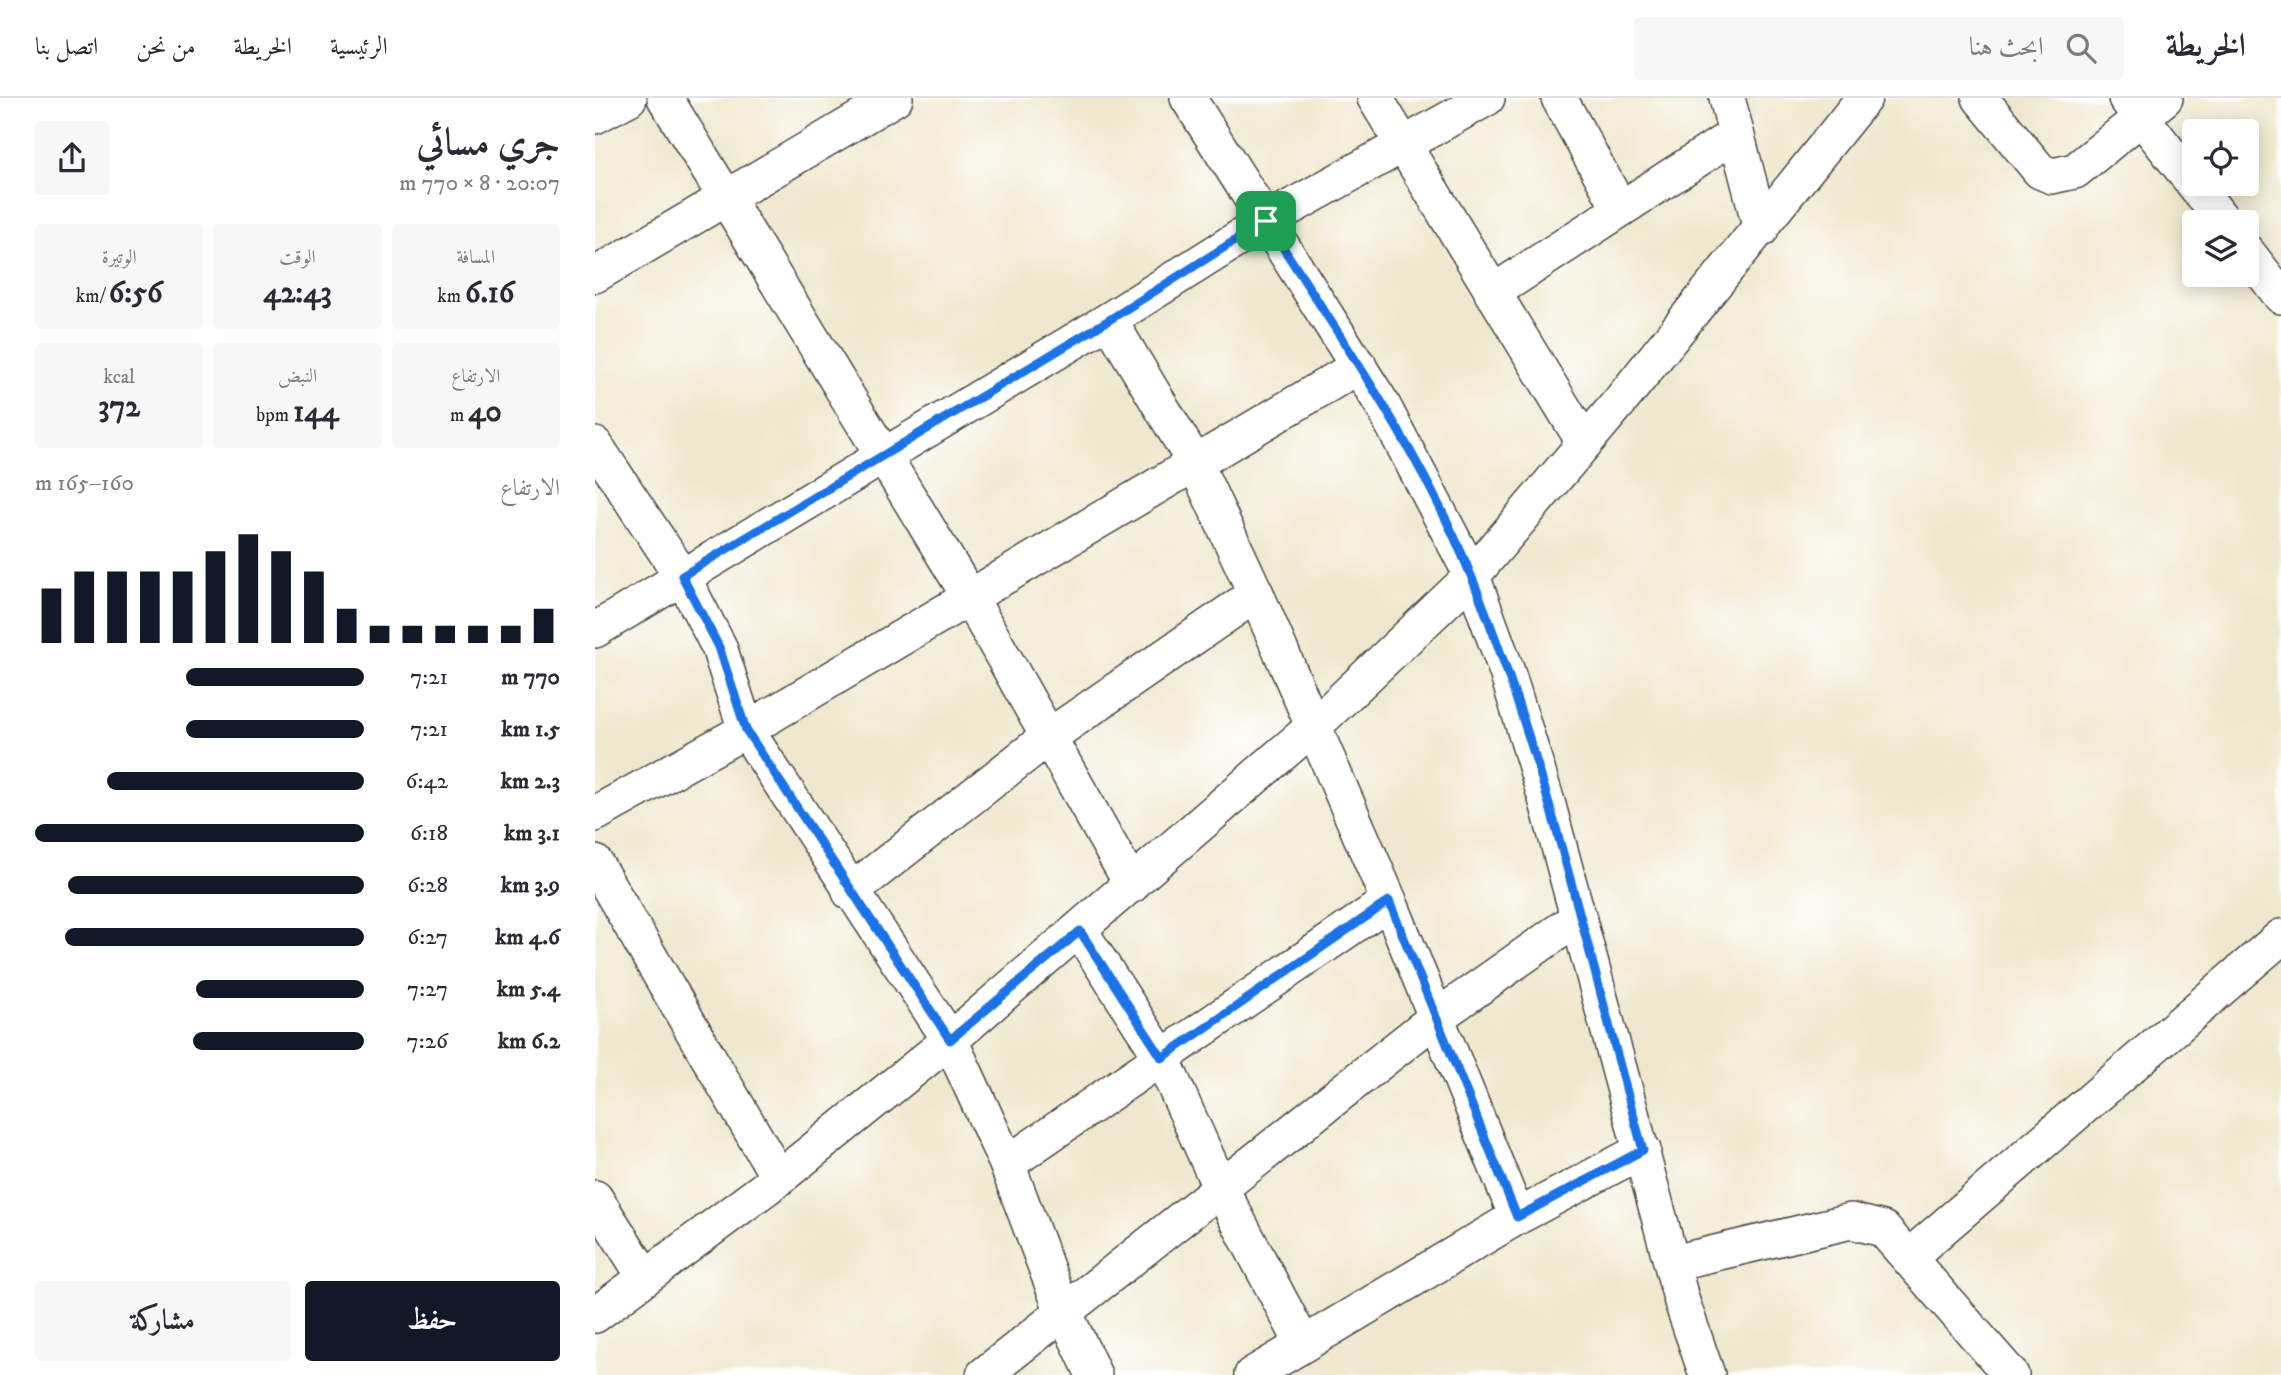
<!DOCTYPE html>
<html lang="ar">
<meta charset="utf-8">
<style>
:root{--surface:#fff;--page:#f7f7f7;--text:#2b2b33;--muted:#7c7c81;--line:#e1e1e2;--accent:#111827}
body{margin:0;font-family:"IM FELL DW Pica",Amiri,serif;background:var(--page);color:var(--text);direction:rtl;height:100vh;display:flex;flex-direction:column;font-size:26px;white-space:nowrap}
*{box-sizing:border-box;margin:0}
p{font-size:23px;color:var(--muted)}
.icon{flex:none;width:38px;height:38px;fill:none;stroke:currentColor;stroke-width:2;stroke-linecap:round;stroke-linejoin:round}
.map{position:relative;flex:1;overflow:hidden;direction:ltr}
.panel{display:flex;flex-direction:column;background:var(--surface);width:595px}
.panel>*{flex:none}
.tools{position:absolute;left:1587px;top:21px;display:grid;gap:14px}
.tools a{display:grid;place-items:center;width:77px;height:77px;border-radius:7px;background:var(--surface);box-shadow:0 4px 18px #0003;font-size:35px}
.pin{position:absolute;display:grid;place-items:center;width:60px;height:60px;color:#fff;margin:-30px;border-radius:14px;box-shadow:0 4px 10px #0006}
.round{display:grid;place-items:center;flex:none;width:74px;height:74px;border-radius:7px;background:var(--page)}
.summary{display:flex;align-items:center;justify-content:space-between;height:119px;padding:0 35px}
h1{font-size:38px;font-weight:700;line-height:52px}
.figures{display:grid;grid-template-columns:repeat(3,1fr);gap:10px;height:119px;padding:7px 35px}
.figures div{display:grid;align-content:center;border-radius:7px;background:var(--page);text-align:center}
.figures b{font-size:30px;font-weight:700}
.figures small{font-size:19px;font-weight:400}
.figures p{font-size:19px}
.chart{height:196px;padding:14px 35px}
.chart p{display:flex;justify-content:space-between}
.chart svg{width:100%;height:126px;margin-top:7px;stroke:var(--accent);stroke-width:6}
.button{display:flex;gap:14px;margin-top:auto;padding:14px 35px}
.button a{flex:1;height:80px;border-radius:7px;background:var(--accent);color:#fff;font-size:28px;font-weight:700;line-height:80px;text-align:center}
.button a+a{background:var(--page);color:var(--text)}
ul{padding:0 35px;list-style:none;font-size:23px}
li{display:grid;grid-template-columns:112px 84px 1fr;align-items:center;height:52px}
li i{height:18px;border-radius:9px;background:var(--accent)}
header{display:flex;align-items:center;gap:42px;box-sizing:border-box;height:98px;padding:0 35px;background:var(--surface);border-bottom:2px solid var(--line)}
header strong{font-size:33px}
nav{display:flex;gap:38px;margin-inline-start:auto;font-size:24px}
.search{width:490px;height:63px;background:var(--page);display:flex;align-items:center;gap:18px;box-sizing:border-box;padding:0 24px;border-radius:7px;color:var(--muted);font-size:26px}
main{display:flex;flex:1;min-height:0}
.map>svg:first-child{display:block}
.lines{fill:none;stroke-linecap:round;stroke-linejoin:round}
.street-casing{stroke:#494743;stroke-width:38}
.street{stroke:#fff;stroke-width:35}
.route-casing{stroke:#fff;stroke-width:14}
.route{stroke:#1a73e8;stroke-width:9}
</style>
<header>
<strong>الخريطة</strong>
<div class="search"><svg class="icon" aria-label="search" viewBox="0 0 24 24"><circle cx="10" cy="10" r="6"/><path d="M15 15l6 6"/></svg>ابحث هنا</div>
<nav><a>الرئيسية</a><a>الخريطة</a><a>من نحن</a><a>اتصل بنا</a></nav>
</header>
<main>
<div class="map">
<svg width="1686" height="1277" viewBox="0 0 1686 1277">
<rect width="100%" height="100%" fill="#fff"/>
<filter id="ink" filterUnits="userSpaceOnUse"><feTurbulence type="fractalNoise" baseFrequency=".0143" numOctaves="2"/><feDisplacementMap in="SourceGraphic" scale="14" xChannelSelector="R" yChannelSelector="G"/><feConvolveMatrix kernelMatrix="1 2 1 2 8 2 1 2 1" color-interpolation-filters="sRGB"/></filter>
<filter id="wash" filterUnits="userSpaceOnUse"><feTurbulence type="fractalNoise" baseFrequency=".00686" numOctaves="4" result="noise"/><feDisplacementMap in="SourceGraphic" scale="28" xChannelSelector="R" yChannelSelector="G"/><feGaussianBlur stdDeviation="1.57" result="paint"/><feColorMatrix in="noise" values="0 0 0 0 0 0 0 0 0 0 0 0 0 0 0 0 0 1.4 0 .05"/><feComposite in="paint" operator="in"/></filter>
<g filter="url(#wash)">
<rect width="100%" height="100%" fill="#f0e8ce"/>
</g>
<g filter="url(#ink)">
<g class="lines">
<!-- street casing -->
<g class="street-casing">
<g id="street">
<polyline points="70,0 374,498 537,787"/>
<polyline points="593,0 787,306 877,478 912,574 952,704 1087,1204 1112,1277"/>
<polyline points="780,0 989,344"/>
<polyline points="964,0 1025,111"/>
<polyline points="1132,0 1166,131"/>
<polyline points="1385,0 1445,73 1457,78 1480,73 1570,0"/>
<polyline points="1531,0 1629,124"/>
<polyline points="0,18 34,0"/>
<polyline points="1652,154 1686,198"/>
<polyline points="0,177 300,0"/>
<polyline points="897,195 1141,36"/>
<polyline points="514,222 601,367 661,496 794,803 922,1119"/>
<polyline points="0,347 87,478 124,549 151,632 355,942 412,1066 463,1201 499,1277"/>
<polyline points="0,532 514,222 671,123 892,0"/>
<polyline points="0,716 151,632 764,268"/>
<polyline points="0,765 184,1080"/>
<polyline points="255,794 452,640 661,496"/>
<polyline points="485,833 567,960 626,1091 708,1246"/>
<polyline points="412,1066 794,803"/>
<polyline points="0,1100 50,1179"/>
<polyline points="1315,1158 1686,839"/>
<polyline points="1078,1165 1256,1123 1288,1131 1416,1277"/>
<polyline points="0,1217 184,1080 355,942 718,629 877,478 1027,301 1269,0"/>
<polyline points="389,1277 842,919 984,819"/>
<polyline points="657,1277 922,1119 1048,1052"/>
</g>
</g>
<!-- street -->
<use href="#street" class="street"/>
</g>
</g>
<g class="lines" filter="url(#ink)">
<!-- route casing -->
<g class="route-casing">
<path id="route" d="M671 123C744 238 826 353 877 480 952 664 994 861 1048 1052L922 1119 794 803 567 960 485 833 355 942 151 632 124 549 87 478 514 222Z"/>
</g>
<!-- route -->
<use href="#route" class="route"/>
</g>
</svg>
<div class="tools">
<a><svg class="icon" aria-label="locate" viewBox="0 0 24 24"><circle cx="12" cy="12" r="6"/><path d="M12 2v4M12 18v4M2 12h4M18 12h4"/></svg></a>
<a><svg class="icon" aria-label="layers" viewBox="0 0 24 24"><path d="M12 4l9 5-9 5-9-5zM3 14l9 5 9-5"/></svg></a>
</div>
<div class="pin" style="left:671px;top:123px;background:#1e9e55"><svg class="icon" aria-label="arrive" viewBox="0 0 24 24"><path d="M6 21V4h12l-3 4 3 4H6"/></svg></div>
</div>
<section class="panel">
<div class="summary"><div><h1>جري مسائي</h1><p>20:07 · 8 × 770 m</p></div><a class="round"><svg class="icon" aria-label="share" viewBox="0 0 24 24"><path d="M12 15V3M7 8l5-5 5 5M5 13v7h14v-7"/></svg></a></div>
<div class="figures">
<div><p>المسافة</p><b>6.16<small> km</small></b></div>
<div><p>الوقت</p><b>42:43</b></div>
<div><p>الوتيرة</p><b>6:56<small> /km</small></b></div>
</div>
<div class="figures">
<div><p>الارتفاع</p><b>40<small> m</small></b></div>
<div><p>النبض</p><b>144<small> bpm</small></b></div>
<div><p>kcal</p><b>372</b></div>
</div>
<div class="chart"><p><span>الارتفاع</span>160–165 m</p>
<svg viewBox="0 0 160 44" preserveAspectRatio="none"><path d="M5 44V25M15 44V19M25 44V19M35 44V19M45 44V19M55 44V12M65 44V6M75 44V12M85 44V19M95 44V32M105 44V38M115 44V38M125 44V38M135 44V38M145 44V38M155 44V32"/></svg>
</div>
<ul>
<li><b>770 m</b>7:21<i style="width:54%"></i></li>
<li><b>1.5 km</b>7:21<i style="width:54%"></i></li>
<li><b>2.3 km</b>6:42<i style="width:78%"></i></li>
<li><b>3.1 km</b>6:18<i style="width:100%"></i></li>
<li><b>3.9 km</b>6:28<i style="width:90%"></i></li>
<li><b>4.6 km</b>6:27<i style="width:91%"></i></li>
<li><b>5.4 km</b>7:27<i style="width:51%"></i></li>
<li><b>6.2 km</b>7:26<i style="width:52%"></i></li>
</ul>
<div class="button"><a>حفظ</a><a>مشاركة</a></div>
</section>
</main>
